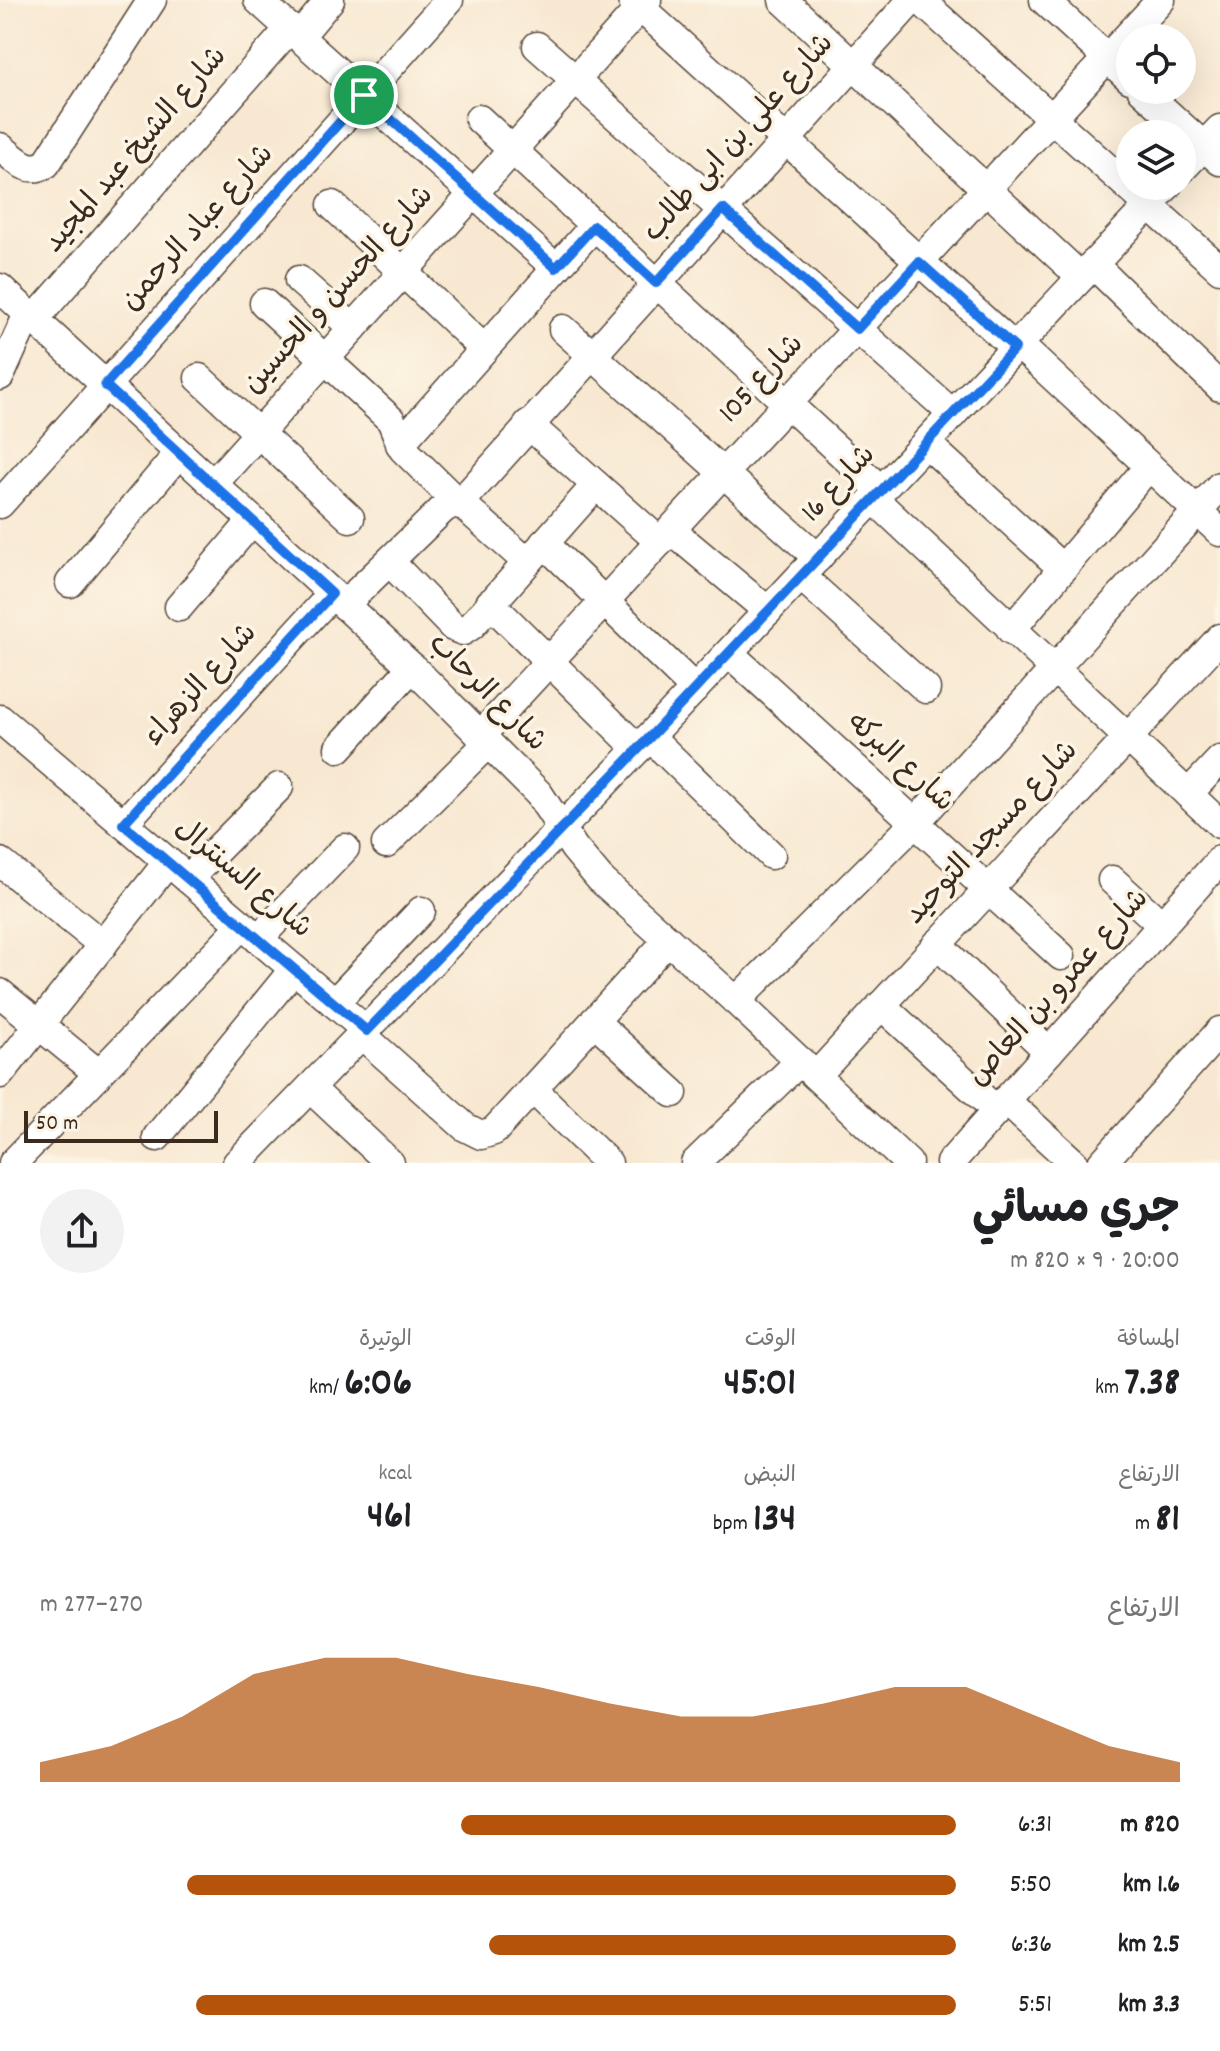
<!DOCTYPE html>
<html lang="ar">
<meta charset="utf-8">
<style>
:root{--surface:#fff;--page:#f2f2f2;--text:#202124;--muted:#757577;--accent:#b45309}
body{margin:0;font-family:Dekko,"Playpen Sans Arabic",sans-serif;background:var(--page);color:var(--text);direction:rtl;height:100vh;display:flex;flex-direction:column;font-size:30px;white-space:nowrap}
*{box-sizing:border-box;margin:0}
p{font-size:26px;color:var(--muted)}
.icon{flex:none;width:44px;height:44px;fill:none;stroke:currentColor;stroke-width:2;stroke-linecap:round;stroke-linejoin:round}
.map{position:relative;height:1163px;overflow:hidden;direction:ltr}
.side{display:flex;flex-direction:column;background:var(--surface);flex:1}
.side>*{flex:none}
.buttons{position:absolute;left:1116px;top:24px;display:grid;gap:16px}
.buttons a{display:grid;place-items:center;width:80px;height:80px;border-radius:50%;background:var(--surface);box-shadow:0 8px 32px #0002;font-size:40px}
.scale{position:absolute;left:24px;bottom:20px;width:194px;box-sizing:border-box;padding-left:8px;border:4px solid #3b2a1e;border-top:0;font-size:22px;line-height:28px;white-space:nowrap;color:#3b2a1e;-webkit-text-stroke:6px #fcf5e5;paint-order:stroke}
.pin{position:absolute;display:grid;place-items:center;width:68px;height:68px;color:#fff;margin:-34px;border:4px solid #fff;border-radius:50%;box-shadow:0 2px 8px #0007}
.round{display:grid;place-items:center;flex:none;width:84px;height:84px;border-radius:42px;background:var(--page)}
.overview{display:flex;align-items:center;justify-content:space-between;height:136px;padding:0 40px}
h1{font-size:44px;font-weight:700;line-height:60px}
.figures{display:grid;grid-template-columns:repeat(3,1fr);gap:12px;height:136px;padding:8px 40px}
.figures div{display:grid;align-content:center}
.figures b{font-size:40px;font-weight:700}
.figures small{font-size:22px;font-weight:400}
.figures p{font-size:22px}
.chart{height:224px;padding:16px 40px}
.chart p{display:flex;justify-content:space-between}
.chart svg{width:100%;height:144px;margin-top:8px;fill:var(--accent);opacity:.7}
ul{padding:0 40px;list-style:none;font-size:26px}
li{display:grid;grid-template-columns:128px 96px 1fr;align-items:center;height:60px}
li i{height:20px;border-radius:10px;background:var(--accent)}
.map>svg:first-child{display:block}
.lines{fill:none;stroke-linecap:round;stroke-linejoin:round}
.minor-casing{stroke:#574639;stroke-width:31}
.minor{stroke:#fff;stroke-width:28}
.route-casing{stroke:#fff;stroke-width:16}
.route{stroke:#1a73e8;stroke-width:10}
.labels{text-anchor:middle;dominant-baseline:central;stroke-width:7;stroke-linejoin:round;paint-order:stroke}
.street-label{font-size:30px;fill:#3b2a1e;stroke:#fcf5e5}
</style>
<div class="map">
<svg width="1220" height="1163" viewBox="0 0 1220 1163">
<rect width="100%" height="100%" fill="#fcf5e5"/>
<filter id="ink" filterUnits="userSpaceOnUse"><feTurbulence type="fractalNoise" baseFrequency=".0125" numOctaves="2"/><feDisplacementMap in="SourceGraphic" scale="16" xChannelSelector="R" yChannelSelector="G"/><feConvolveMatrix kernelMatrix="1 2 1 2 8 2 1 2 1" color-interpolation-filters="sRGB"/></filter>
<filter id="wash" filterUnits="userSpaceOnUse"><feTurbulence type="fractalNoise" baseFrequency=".006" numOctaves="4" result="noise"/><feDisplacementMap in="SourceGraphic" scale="32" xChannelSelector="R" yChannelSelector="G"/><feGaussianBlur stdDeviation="1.8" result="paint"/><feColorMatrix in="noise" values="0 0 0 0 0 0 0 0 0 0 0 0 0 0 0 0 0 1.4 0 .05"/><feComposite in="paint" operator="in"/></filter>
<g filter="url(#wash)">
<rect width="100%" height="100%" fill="#f8e8d1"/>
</g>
<g filter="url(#ink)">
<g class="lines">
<!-- minor casing -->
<g class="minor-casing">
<g id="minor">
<polyline points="258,0 556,268"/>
<polyline points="632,0 1015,348"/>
<polyline points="783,0 1081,277"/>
<polyline points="920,0 1220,269"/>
<polyline points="1044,0 1130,79"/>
<polyline points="299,37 330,0"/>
<polyline points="537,46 953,414"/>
<polyline points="1142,90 1220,161"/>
<polyline points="479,119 881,490"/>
<path d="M0 147C15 158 27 175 46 164L152 0"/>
<polyline points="1182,169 1220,129"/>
<polyline points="332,205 483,348"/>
<polyline points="1093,264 1220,387"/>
<polyline points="299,280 353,328"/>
<polyline points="0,288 412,667 539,794 574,848 600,879 736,1001 908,1163"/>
<polyline points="264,303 391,420 403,449 459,504 912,0"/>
<polyline points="34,320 290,28"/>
<polyline points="563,329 818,558"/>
<polyline points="1018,344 1220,532"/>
<polyline points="0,376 28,314"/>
<polyline points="199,378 350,518"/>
<polyline points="528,424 660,542"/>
<polyline points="926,443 1063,569"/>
<polyline points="400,444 594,226"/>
<polyline points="213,484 647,0"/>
<polyline points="874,499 1220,824"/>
<polyline points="0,504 449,0"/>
<polyline points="671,530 768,611"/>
<polyline points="544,543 695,689"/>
<polyline points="390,562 453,627 463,631 472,625 596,485"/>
<polyline points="801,576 926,689"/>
<polyline points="70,583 179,453"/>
<polyline points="490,603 638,749"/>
<polyline points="344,605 443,509 453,503 464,506 527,562"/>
<polyline points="179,607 252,521"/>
<polyline points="1011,630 1149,466"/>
<polyline points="729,653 1061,956"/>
<polyline points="0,719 367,1031"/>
<polyline points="480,736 1161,0"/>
<polyline points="650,737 771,855"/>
<polyline points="339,748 412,667"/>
<polyline points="1188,794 1220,760"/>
<polyline points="123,824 332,594"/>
<polyline points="386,844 488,743"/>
<polyline points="0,862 103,945"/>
<polyline points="188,879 279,787"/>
<polyline points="1112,880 1162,925"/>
<polyline points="258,939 345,848"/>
<polyline points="937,944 1049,1052"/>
<polyline points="0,993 99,1074"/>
<polyline points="736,1001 914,824 1220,486"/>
<polyline points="334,1003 421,911"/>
<polyline points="881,1005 997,1111"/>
<polyline points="594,1021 673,1093"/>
<polyline points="362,1035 465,1127 481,1135 494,1131 668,940"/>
<polyline points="0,1074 168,862"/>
<polyline points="816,1076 1220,638"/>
<polyline points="310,1088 390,1163"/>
<polyline points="534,1090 608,1163"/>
<polyline points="1005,1100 1074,1163"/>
<polyline points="157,1137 294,969"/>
<polyline points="13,1163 242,925"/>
<polyline points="237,1163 638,749 1167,186"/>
<polyline points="695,1163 800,1061"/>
<polyline points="950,1163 1220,860"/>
<polyline points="1102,1163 1220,1031"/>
</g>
</g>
<!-- minor -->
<use href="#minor" class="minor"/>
</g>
</g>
<g class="lines" filter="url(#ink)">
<!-- route casing -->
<g class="route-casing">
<polygon id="route" points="364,95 556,268 594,226 656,283 723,209 857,329 919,262 1015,348 650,737 367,1031 123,824 332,594 105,385"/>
</g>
<!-- route -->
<use href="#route" class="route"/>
</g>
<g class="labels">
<!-- street labels -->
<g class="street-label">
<text transform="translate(740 139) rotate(-48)">شارع على بن ابى طالب</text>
<text transform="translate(137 151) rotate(-49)">شارع الشيخ عبد المجيد</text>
<text transform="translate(199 229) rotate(-48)">شارع عباد الرحمن</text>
<text transform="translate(340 291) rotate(-48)">شارع الحسن و الحسين</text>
<text transform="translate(763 380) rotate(-47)">شارع 105</text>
<text transform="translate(840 485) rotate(-47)">شارع 16</text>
<text transform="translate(202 686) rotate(-48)">شارع الزهراء</text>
<text transform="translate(486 694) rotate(45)">شارع الرحاب</text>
<text transform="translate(899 764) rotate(42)">شارع البركه</text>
<text transform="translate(993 834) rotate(-47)">شارع مسجد التوحيد</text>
<text transform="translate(242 880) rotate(40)">شارع السنترال</text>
<text transform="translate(1060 989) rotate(-48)">شارع عمرو بن العاص</text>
</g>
</g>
</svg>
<div class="buttons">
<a><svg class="icon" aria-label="locate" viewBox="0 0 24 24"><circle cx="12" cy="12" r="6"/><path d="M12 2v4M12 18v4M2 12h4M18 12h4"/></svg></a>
<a><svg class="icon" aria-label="layers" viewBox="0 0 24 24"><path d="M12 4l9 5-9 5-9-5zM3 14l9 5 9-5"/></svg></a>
</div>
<div class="scale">50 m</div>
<div class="pin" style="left:364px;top:95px;background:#1e9e55"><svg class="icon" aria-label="arrive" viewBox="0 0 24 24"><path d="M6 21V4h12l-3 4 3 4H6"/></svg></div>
</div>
<section class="side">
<div class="overview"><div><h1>جري مسائي</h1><p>20:00 · 9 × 820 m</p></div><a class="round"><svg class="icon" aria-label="share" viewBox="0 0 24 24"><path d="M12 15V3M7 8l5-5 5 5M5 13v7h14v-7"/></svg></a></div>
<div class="figures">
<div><p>المسافة</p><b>7.38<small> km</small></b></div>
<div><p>الوقت</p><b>45:01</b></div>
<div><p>الوتيرة</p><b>6:06<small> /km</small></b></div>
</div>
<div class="figures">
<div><p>الارتفاع</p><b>81<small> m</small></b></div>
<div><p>النبض</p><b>134<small> bpm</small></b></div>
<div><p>kcal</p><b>461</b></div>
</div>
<div class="chart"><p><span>الارتفاع</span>270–277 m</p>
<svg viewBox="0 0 160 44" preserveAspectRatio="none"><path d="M0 44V38L10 33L20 24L30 11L40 6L50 6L60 11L70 15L80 20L90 24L100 24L110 20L120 15L130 15L140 24L150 33L160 38V44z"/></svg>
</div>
<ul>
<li><b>820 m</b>6:31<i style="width:54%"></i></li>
<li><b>1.6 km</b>5:50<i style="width:84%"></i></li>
<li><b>2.5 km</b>6:36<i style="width:51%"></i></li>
<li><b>3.3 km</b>5:51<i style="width:83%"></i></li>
</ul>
</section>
